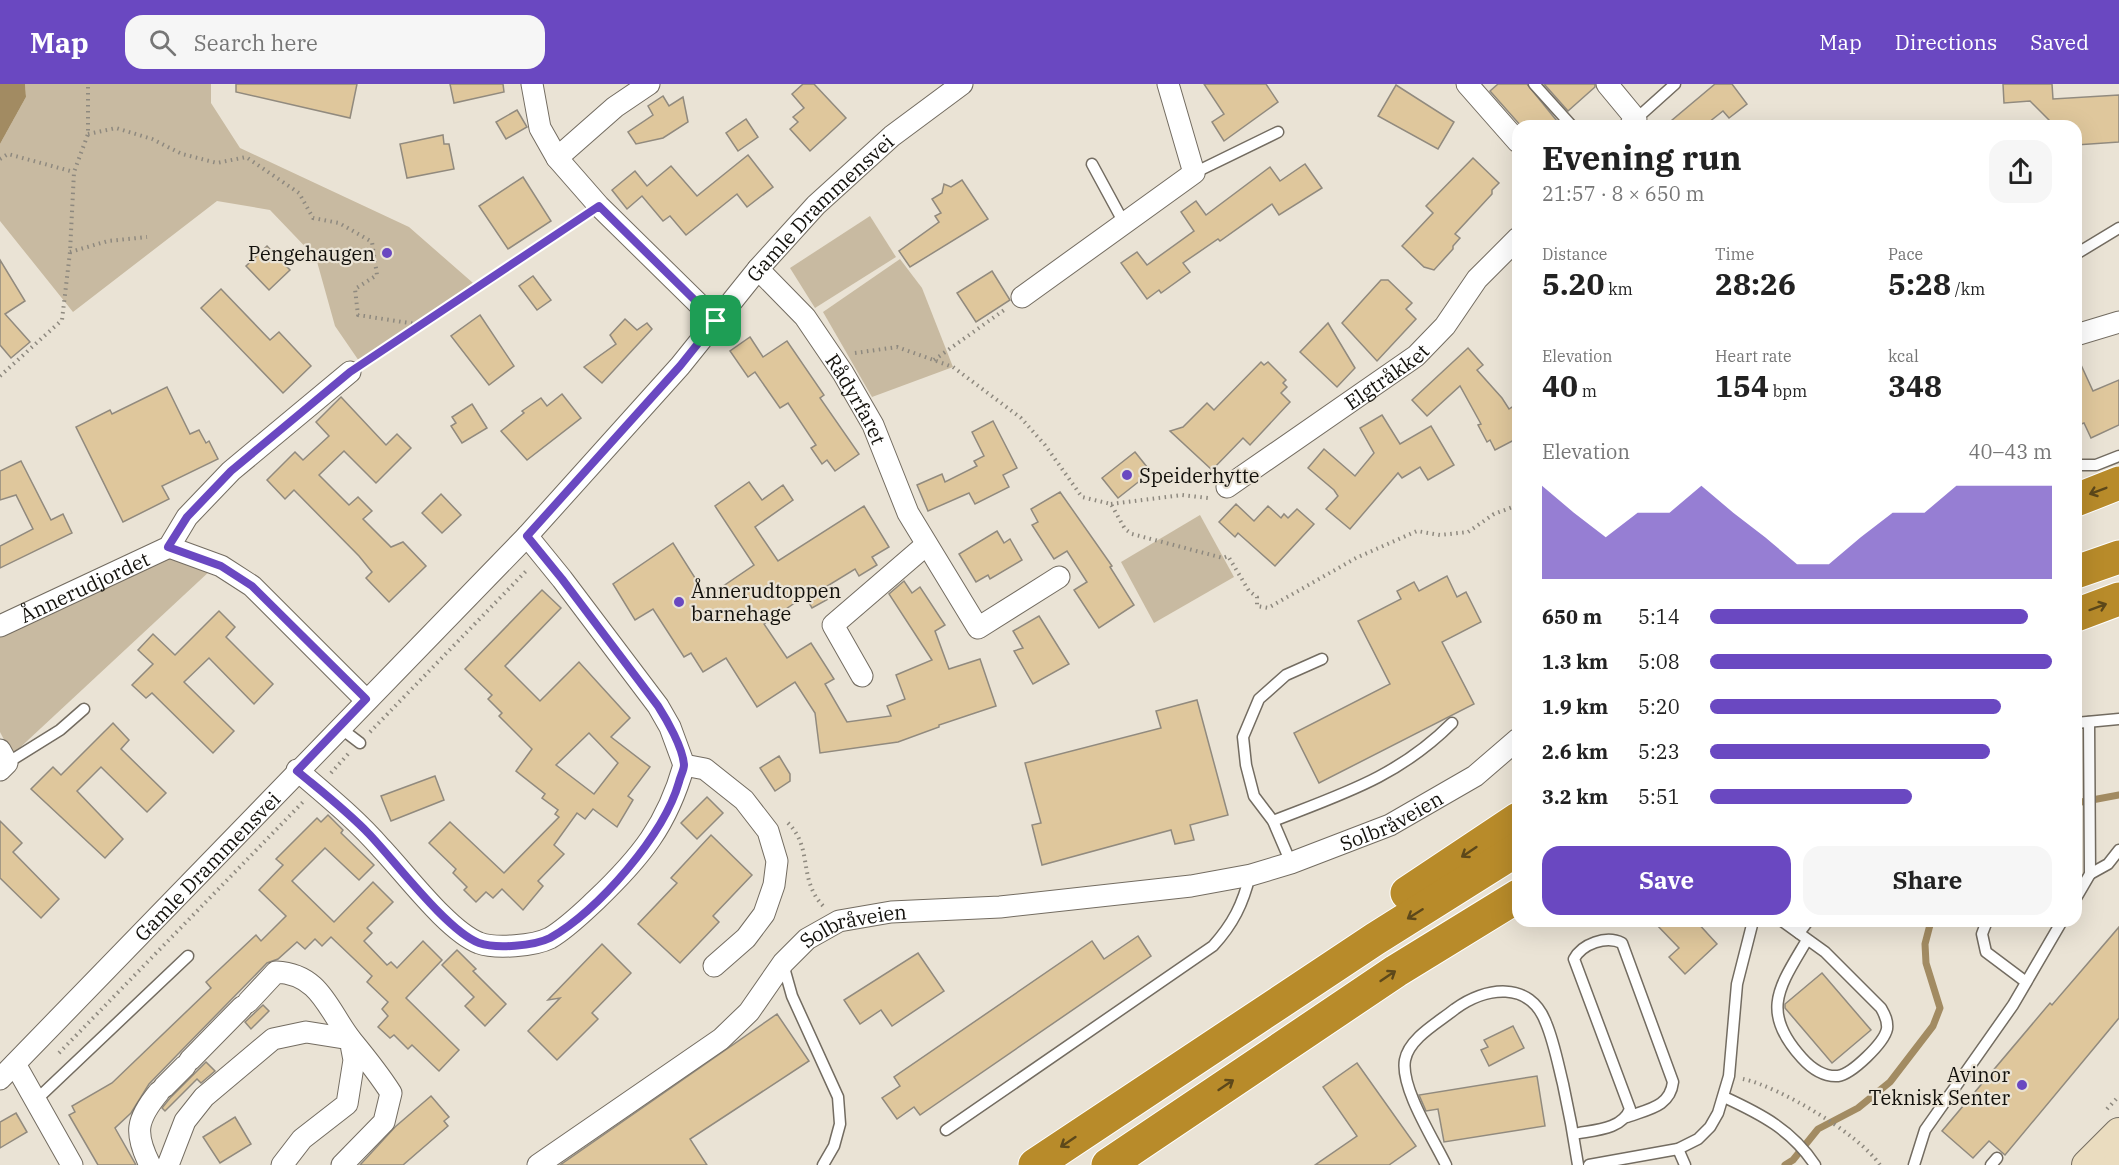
<!DOCTYPE html>
<meta charset="utf-8">
<style>
:root{--surface:#fff;--page:#f6f6f6;--text:#222;--muted:#767676;--accent:#6a48c1}
body{margin:0;font-family:"IBM Plex Serif",serif;background:var(--page);color:var(--text);height:100vh;display:flex;flex-direction:column;font-size:22px;white-space:nowrap}
*{box-sizing:border-box;margin:0}
p{font-size:20px;color:var(--muted)}
.icon{flex:none;width:33px;height:33px;fill:none;stroke:currentColor;stroke-width:2;stroke-linecap:round;stroke-linejoin:round}
.map{position:relative;flex:1;overflow:hidden}
.details{position:absolute;left:1512px;top:36px;width:570px;height:807px;display:flex;flex-direction:column;background:var(--surface);border-radius:18px;box-shadow:0 6px 24px #0002}
.details>*{flex:none}
.pin{position:absolute;display:grid;place-items:center;width:51px;height:51px;color:#fff;margin:-26px;border-radius:12px;box-shadow:0 3px 9px #0006}
.round{display:grid;place-items:center;flex:none;width:63px;height:63px;border-radius:18px;background:var(--page)}
.headline{display:flex;align-items:center;justify-content:space-between;height:102px;padding:0 30px}
h1{font-size:33px;font-weight:700;line-height:45px}
.metrics{display:grid;grid-template-columns:repeat(3,1fr);gap:9px;height:102px;padding:6px 30px}
.metrics div{display:grid;align-content:center}
.metrics b{font-size:30px;font-weight:700}
.metrics small{font-size:16px;font-weight:400}
.metrics p{font-size:16px}
.chart{height:168px;padding:12px 30px}
.chart p{display:flex;justify-content:space-between}
.chart svg{width:100%;height:108px;margin-top:6px;fill:var(--accent);opacity:.7}
.primary-button{display:flex;gap:12px;margin-top:auto;padding:12px 30px}
.primary-button a{flex:1;height:69px;border-radius:18px;background:var(--accent);color:#fff;font-size:24px;font-weight:700;line-height:69px;text-align:center}
.primary-button a+a{background:var(--page);color:var(--text)}
ul{padding:0 30px;list-style:none;font-size:20px}
li{display:grid;grid-template-columns:96px 72px 1fr;align-items:center;height:45px}
li i{height:15px;border-radius:8px;background:var(--accent)}
header{display:flex;align-items:center;gap:36px;box-sizing:border-box;height:84px;padding:0 30px;background:var(--accent);color:#fff}
header strong{font-size:28px}
nav{display:flex;gap:33px;margin-inline-start:auto;font-size:21px}
.search{width:420px;height:54px;background:var(--page);display:flex;align-items:center;gap:15px;box-sizing:border-box;padding:0 21px;border-radius:18px;color:var(--muted);font-size:22px}
.map>svg:first-child{display:block}
.green{fill:#c8baa1}
.water{fill:#a28b62}
.lines{fill:none;stroke-linecap:round;stroke-linejoin:round}
.stream{stroke:#a28b62;stroke-width:7}
.building{fill:#dfc79c;stroke:#918a7e;stroke-width:1.5;fill-rule:evenodd}
.lane-casing{stroke:#736c61;stroke-width:13}
.street-casing{stroke:#736c61;stroke-width:23}
.secondary-casing{stroke:#736c61;stroke-width:32}
.highway-casing{stroke:#fff;stroke-width:35}
.path{stroke:#8e897f;stroke-width:4;stroke-dasharray:1.5 4.5;stroke-linecap:butt}
.lane{stroke:#fff;stroke-width:10}
.street{stroke:#fff;stroke-width:21}
.secondary{stroke:#eadcbf;stroke-width:30}
.highway{stroke:#b88b2a;stroke-width:33}
.oneway{stroke:#5d481a}
.route-casing{stroke:#fff;stroke-width:12}
.route{stroke:#6a48c1;stroke-width:8}
.poi-dot{fill:#6a48c1;stroke:#eae3d5;stroke-width:2}
.labels{text-anchor:middle;dominant-baseline:central;stroke-width:4.5;stroke-linejoin:round;paint-order:stroke}
.street-label{font-size:20px;fill:#13110c;stroke:#eae3d5}
.poi-label{font-size:20px;fill:#13110c;stroke:#eae3d5;text-anchor:end}
</style>
<header>
<strong>Map</strong>
<div class="search"><svg class="icon" aria-label="search" viewBox="0 0 24 24"><circle cx="10" cy="10" r="6"/><path d="M15 15l6 6"/></svg>Search here</div>
<nav><a>Map</a><a>Directions</a><a>Saved</a></nav>
</header>
<div class="map">
<svg width="2119" height="1081" viewBox="0 0 2119 1081">
<rect width="100%" height="100%" fill="#eae3d5"/>
<!-- green -->
<g class="green">
<polygon points="25,0 211,0 211,19 240,64 409,143 473,199 359,277 335,242 316,174 270,126 217,117 73,228 0,137 0,60 26,13"/>
<polygon points="870,132 896,173 815,224 790,184"/>
<polygon points="900,175 922,204 953,283 872,313 823,228"/>
<polygon points="1200,431 1234,493 1154,539 1121,478"/>
<polygon points="163,456 212,485 12,671 0,648 0,538"/>
</g>
<!-- water -->
<polygon class="water" points="0,0 25,0 26,13 0,60"/>
<g class="lines">
<!-- stream -->
<g class="stream">
<polyline points="2076,719 2119,711"/>
<polyline points="1785,1081 1793,1076 1818,1045 1858,1024 1890,998 1933,942 1940,924 1926,879 1925,860 1931,837"/>
</g>
</g>
<!-- building -->
<g class="building">
<polygon points="236,0 357,0 350,34 236,8"/>
<polygon points="450,0 503,0 504,8 454,19"/>
<polygon points="803,0 814,0 846,34 810,67 790,45 798,38 793,33 804,24 792,10"/>
<polygon points="1204,0 1266,0 1278,18 1224,57 1212,38 1224,30"/>
<polygon points="1498,0 1527,0 1557,37 1552,42 1521,42 1490,7"/>
<polygon points="1544,0 1595,0 1595,3 1568,27"/>
<polygon points="1715,0 1732,0 1747,20 1729,34 1723,27 1704,42 1665,42"/>
<polygon points="2003,0 2052,0 2053,15 2119,11 2119,58 2076,61 2076,42 2055,42 2030,17 2004,19"/>
<polygon points="1396,1 1454,38 1438,65 1378,32"/>
<polygon points="663,12 669,22 683,13 688,38 663,54 636,60 628,48 653,31 648,22"/>
<polygon points="517,26 527,43 506,55 496,38"/>
<polygon points="746,35 758,53 738,67 726,49"/>
<polygon points="443,51 444,60 449,60 454,85 407,94 400,60"/>
<polygon points="748,71 773,103 747,123 737,110 686,151 670,132 663,137 642,112 627,125 612,106 635,87 647,102 671,82 697,112"/>
<polygon points="1473,74 1499,99 1492,106 1492,110 1455,150 1460,154 1453,162 1453,165 1434,186 1424,183 1402,162 1433,129 1426,122"/>
<polygon points="1305,80 1322,104 1279,131 1272,120 1220,157 1218,155 1183,179 1190,188 1161,209 1159,206 1147,215 1121,179 1137,168 1147,181 1194,147 1181,128 1196,117 1206,131 1270,83 1280,97"/>
<polygon points="523,93 551,137 508,165 479,122"/>
<polygon points="962,96 988,135 910,183 899,167 939,138 935,132 941,129 932,115 942,109 944,100 951,103"/>
<polygon points="267,162 290,186 269,206 246,182"/>
<polygon points="0,176 25,217 5,230 30,258 11,274 0,261"/>
<polygon points="992,187 1010,216 976,238 957,209"/>
<polygon points="533,192 551,216 537,226 519,202"/>
<polygon points="1381,196 1388,196 1412,219 1406,225 1416,235 1377,277 1342,239"/>
<polygon points="221,205 270,256 279,248 311,282 283,309 201,224"/>
<polygon points="480,231 514,282 489,301 451,252"/>
<polygon points="625,235 637,246 647,239 652,245 602,299 584,283 616,260 610,251"/>
<polygon points="1328,239 1355,284 1337,303 1300,268"/>
<polygon points="750,253 763,273 787,257 824,311 820,314 859,370 835,387 827,376 822,380 811,364 816,361 788,319 780,324 755,288 748,293 730,267"/>
<polygon points="1468,264 1483,281 1477,286 1502,314 1509,325 1512,323 1518,335 1518,354 1495,366 1490,356 1487,358 1478,341 1481,340 1460,302 1427,332 1412,316"/>
<polygon points="2076,270 2093,307 2119,296 2119,341 2091,354 2084,339 2076,342"/>
<polygon points="1261,278 1264,281 1268,278 1286,296 1283,299 1287,303 1281,309 1290,318 1250,361 1243,354 1212,386 1170,347 1183,343 1207,319 1214,326"/>
<polygon points="167,303 190,350 199,346 206,359 209,357 218,375 162,402 169,415 123,438 76,343 110,326 112,330"/>
<polygon points="562,310 581,334 527,376 501,347 524,329 522,327 541,314 547,322"/>
<polygon points="341,313 386,361 397,350 411,364 376,399 344,367 319,391 349,421 358,413 372,427 363,435 391,463 403,458 426,482 389,518 366,494 372,488 359,472 294,406 285,415 267,396 295,368 303,376 329,352 316,338"/>
<polygon points="472,320 487,344 462,359 451,342 456,339 452,333"/>
<polygon points="1382,331 1400,360 1431,342 1454,381 1428,396 1420,383 1402,394 1398,389 1350,445 1326,425 1338,412 1334,406 1308,384 1324,365 1355,392 1374,369 1360,344"/>
<polygon points="993,337 1017,384 1003,391 1009,403 975,420 969,409 928,427 917,401 942,390 945,398 977,382 974,377 984,372 972,348"/>
<polygon points="1135,368 1151,388 1118,414 1102,394"/>
<polygon points="21,377 51,436 63,430 72,449 0,484 0,462 33,445 16,411 0,416 0,387"/>
<polygon points="749,398 762,416 783,401 793,416 755,443 778,477 864,422 889,463 872,473 877,481 859,492 855,485 824,504 830,514 812,524 805,512 764,540 787,574 811,559 834,595 825,600 847,638 891,632 887,622 905,615 896,591 932,576 889,510 904,497 912,509 920,503 945,541 935,547 949,585 980,575 996,622 939,641 939,643 898,658 820,669 815,629 795,598 757,623 726,574 703,588 691,569 684,573 653,525 635,536 613,500 673,459 707,513 754,481 715,422"/>
<polygon points="1060,408 1112,482 1110,483 1134,521 1099,544 1074,506 1087,498 1067,467 1054,475 1032,441 1038,438 1031,425"/>
<polygon points="441,410 461,431 442,449 422,429"/>
<polygon points="1236,420 1254,437 1268,422 1281,434 1284,430 1288,434 1297,425 1314,440 1275,482 1238,449 1235,453 1219,438"/>
<polygon points="997,447 1004,459 1010,455 1022,476 990,495 988,491 976,498 959,470"/>
<polygon points="1447,492 1457,513 1466,508 1481,538 1442,558 1474,620 1319,699 1294,649 1390,600 1358,537 1401,515 1397,507 1414,498 1419,507"/>
<path d="M542 506 561 524 505 582 540 617 579 578 630 634 611 653 650 683 628 712 633 716 617 743 593 725 585 735 577 729 554 761 564 770 538 797 543 802 523 826 502 805 493 814 486 808 476 818 464 806 467 803 453 789 456 785 429 759 450 738 504 789 559 733 555 730 558 726 542 714 545 710 516 687 532 665 499 632 502 629 488 615 492 611 465 585ZM589 649 618 679 594 710 556 681Z"/>
<polygon points="219,527 235,543 226,553 273,600 254,620 209,574 184,598 234,647 213,669 152,609 146,614 132,601 153,580 138,566 153,550 175,571"/>
<polygon points="1039,532 1069,580 1033,600 1014,567 1023,564 1013,547"/>
<polygon points="1197,616 1228,731 1190,741 1194,756 1175,760 1171,746 1042,781 1032,741 1041,739 1025,679 1161,644 1156,627"/>
<polygon points="113,639 129,656 121,665 166,709 147,728 101,683 77,707 123,755 105,774 31,705 53,683 61,691"/>
<polygon points="779,672 790,690 790,697 775,707 760,684"/>
<polygon points="435,692 444,716 391,737 381,712"/>
<polygon points="707,713 723,729 697,755 681,739"/>
<polygon points="328,731 343,746 341,749 374,781 359,796 325,764 292,797 334,838 373,798 393,818 367,844 372,849 364,857 387,881 391,878 397,884 423,857 442,876 406,914 459,966 439,987 412,961 408,965 394,951 390,954 378,943 388,932 382,925 388,918 367,898 372,892 331,853 322,862 315,855 305,865 297,858 278,875 267,879 181,967 149,1000 131,1029 115,1044 136,1081 98,1081 69,1031 75,1028 72,1022 112,999 211,904 206,898 256,851 261,857 286,832 259,806 283,781 276,775 317,734 321,738"/>
<polygon points="0,737 22,759 13,768 59,815 41,834 0,794"/>
<polygon points="711,751 752,791 713,832 719,838 680,879 638,840 677,799 671,794"/>
<polygon points="1653,837 1696,837 1717,860 1685,890 1669,873 1679,864"/>
<polygon points="2119,843 2119,934 2005,1071 1989,1057 1973,1074 1942,1047 2050,919 2052,921"/>
<polygon points="1138,852 1151,872 920,1031 914,1023 897,1035 882,1014 900,1002 894,993 1092,857 1104,875"/>
<polygon points="602,860 631,889 592,929 598,935 557,976 528,947 560,914 548,916"/>
<polygon points="457,866 476,885 473,887 506,920 485,942 465,922 474,913 442,881"/>
<polygon points="918,869 944,907 892,942 881,926 860,940 844,916"/>
<polygon points="1822,889 1871,946 1832,979 1785,924 1785,920"/>
<polygon points="263,921 269,927 251,945 245,938"/>
<polygon points="777,930 809,977 690,1055 707,1081 560,1081"/>
<polygon points="1513,942 1524,964 1489,982 1481,966 1488,963 1484,956"/>
<polygon points="206,978 215,987 201,999 197,995 165,1027 162,1024 170,1014"/>
<polygon points="1357,979 1416,1062 1389,1081 1315,1081 1357,1052 1323,1003"/>
<polygon points="1537,992 1545,1042 1444,1058 1438,1025 1426,1027 1419,1011"/>
<polygon points="431,1012 449,1033 444,1037 448,1042 403,1081 360,1081 395,1043"/>
<polygon points="16,1029 27,1048 0,1064 0,1038"/>
<polygon points="235,1033 251,1060 220,1079 203,1053"/>
</g>
<g class="lines">
<!-- lane casing -->
<g class="lane-casing">
<g id="lane">
<polyline points="1534,0 1572,42"/>
<polyline points="1636,35 1675,0"/>
<polyline points="1092,80 1124,139"/>
<polyline points="1194,89 1278,48"/>
<polyline points="2076,170 2119,144"/>
<polyline points="2076,381 2096,381 2119,372"/>
<polyline points="2076,639 2119,635"/>
<polyline points="339,643 360,659"/>
<polyline points="7,679 60,646 84,625"/>
<path d="M1273 737C1342 710 1398 693 1452 639"/>
<polyline points="1291,779 1273,737 1254,712 1246,681 1243,653 1259,615 1286,591 1322,575"/>
<polyline points="2090,790 2108,780 2119,766"/>
<polyline points="2076,814 2090,790 2089,638"/>
<path d="M1782 837 1825 868 1881 924C1885 931 1888 937 1887 945 1884 959 1852 990 1838 992 1823 993 1811 984 1802 974 1759 927 1780 902 1807 856"/>
<polyline points="1987,837 1982,850 1986,868 2026,898"/>
<polyline points="1799,849 1808,837"/>
<polyline points="783,880 792,912 838,1013 840,1040 834,1062 823,1081"/>
<path d="M1724 1013C1761 1030 1792 1046 1815 1081"/>
<polyline points="36,1016 188,872"/>
<path d="M946 1046 1213 862C1233 840 1243 820 1250 791"/>
<path d="M1574 1050C1593 1046 1622 1046 1630 1025L1574 875C1582 860 1606 851 1622 859L1673 998C1670 1023 1648 1025 1627 1033"/>
<polyline points="1678,1065 1685,1081"/>
<path d="M1446 1081C1434 1056 1400 1003 1405 976 1409 954 1439 938 1455 925 1485 903 1530 896 1546 939 1554 958 1558 980 1563 1000 1569 1027 1574 1054 1578 1081"/>
<polyline points="1589,1081 1678,1065 1698,1055 1710,1043 1718,1029 1729,992 1737,900 1753,837"/>
<polyline points="1914,1081 1925,1046 2013,921 2062,837"/>
<polyline points="1991,1081 1997,1074"/>
</g>
</g>
<!-- street casing -->
<g class="street-casing">
<g id="street">
<polyline points="532,0 540,44 557,74 599,122 716,237"/>
<polyline points="1467,0 1518,58"/>
<polyline points="1607,0 1636,35 1630,42"/>
<polyline points="557,74 615,23 649,0"/>
<path id="s1" d="M758 185 805 233 843 289 873 341 908 429 978 544 1059 493"/>
<polyline points="1022,213 1194,89 1168,0"/>
<polyline points="2076,251 2119,238"/>
<path id="s2" d="M1227 403 1416 272 1445 242 1477 195 1518 154"/>
<polyline points="527,452 562,495 658,622 670,643 684,681 705,685 744,716 768,747 777,777 774,801 764,830 746,854 714,882"/>
<polyline points="169,463 221,482 252,502 366,616"/>
<path id="s3" d="M0 542 169 463 187 433 231 387 350 288"/>
<polyline points="862,592 833,541 926,461"/>
<polyline points="0,666 7,679 0,686"/>
<path d="M297 686C326 711 356 735 381 764 405 789 448 847 479 859 496 865 534 862 550 854 567 844 582 829 596 816 641 773 667 741 684 681"/>
<path d="M248 918 276 888C321 890 328 927 352 957 366 974 379 990 391 1009L384 1038 342 1081"/>
<polyline points="190,976 242,923"/>
<polyline points="15,980 72,1081"/>
<path id="s4" d="M0 995 527 452 680 282 758 185 816 121 892 52 962 0"/>
<polyline points="164,1003 185,982"/>
<path d="M150 1081C134 1049 136 1036 159 1008"/>
<polyline points="168,1081 185,1037 204,1013 273,955 306,948 350,955 354,976 347,1020 302,1055 282,1081"/>
<path id="s5" d="M538 1081 721 955 749 928 783 879 807 855 839 837 891 828 1000 823 1191 802 1251 791 1291 779 1390 741 1475 692 1518 655"/>
</g>
</g>
<!-- secondary casing -->
<g class="secondary-casing">
<g id="secondary">
<polyline points="2087,1081 2119,1049"/>
<polyline points="2118,1081 2119,1080"/>
</g>
</g>
<!-- highway casing -->
<g class="highway-casing">
<g id="highway">
<polyline points="2076,416 2119,399"/>
<polyline points="2076,488 2119,473"/>
<polyline points="2076,531 2119,515"/>
<polyline points="1407,809 1518,735"/>
<polyline points="1035,1081 1375,855 1518,765"/>
<polyline points="1108,1081 1396,887 1518,812"/>
</g>
</g>
<!-- path -->
<g class="path">
<polyline points="88,50 116,44 152,55 182,70 217,79 246,73 299,109 313,134 339,139 372,158 377,191 355,205 358,231 422,241"/>
<polyline points="0,75 8,70 74,88"/>
<polyline points="70,168 108,157 147,153"/>
<polyline points="855,269 897,263 953,283 1021,334 1045,361 1082,413 1111,420 1125,445 1132,450 1223,474 1228,472 1249,507 1257,513 1257,522 1268,524 1356,474 1417,447 1440,451 1468,448 1494,430 1518,421"/>
<polyline points="934,276 1007,224"/>
<polyline points="366,278 581,134"/>
<polyline points="0,292 62,236 70,168 74,88 88,50 88,0"/>
<polyline points="1111,420 1182,411 1208,414"/>
<polyline points="370,648 528,485"/>
<polyline points="331,689 348,670"/>
<path d="M788 739C814 765 797 795 824 823"/>
<polyline points="59,969 303,718"/>
<path d="M1743 995C1780 1003 1859 1050 1880 1081"/>
<polyline points="2107,1025 2119,1012"/>
</g>
<!-- lane -->
<use href="#lane" class="lane"/>
<!-- street -->
<use href="#street" class="street"/>
<!-- secondary -->
<use href="#secondary" class="secondary"/>
<!-- highway -->
<use href="#highway" class="highway"/>
</g>
<!-- one-way arrows -->
<defs><path id="oneway-shaft" d="M-6 0H5M1.5-3L5.5 0L1.5 3" fill="none" stroke-width="1.6" stroke-linecap="round" stroke-linejoin="round" transform="scale(1.5)"/></defs>
<g class="oneway">
<use href="#oneway-shaft" transform="translate(2098 407) rotate(159)"/>
<use href="#oneway-shaft" transform="translate(2098 523) rotate(-20)"/>
<use href="#oneway-shaft" transform="translate(1469 768) rotate(146)"/>
<use href="#oneway-shaft" transform="translate(1415 830) rotate(148)"/>
<use href="#oneway-shaft" transform="translate(1388 892) rotate(-34)"/>
<use href="#oneway-shaft" transform="translate(1226 1001) rotate(-34)"/>
<use href="#oneway-shaft" transform="translate(1068 1058) rotate(146)"/>
</g>
<g class="lines">
<!-- route casing -->
<g class="route-casing">
<path id="route" d="M599 122 716 237 680 282 527 452 562 495 658 622C667 636 683 664 684 681 684 686 680 693 679 698 664 751 598 827 550 854 534 862 496 865 479 859 447 847 395 777 369 750 347 727 321 707 297 687L366 615 252 502 221 482 168 463 187 433 231 387 350 288Z"/>
</g>
<!-- route -->
<use href="#route" class="route"/>
</g>
<!-- markers -->
<g class="poi-dot">
<circle cx="387" cy="169" r="6"/>
<circle cx="1127" cy="391" r="6"/>
<circle cx="679" cy="518" r="6"/>
<circle cx="2022" cy="1001" r="6"/>
</g>
<g class="labels">
<!-- street labels -->
<g class="street-label">
<text stroke="none"><textPath href="#s4" startOffset="1197">Gamle Drammensvei</textPath></text>
<text stroke="none"><textPath href="#s2" startOffset="194">Elgtråkket</textPath></text>
<text stroke="none"><textPath href="#s1" startOffset="164">Rådyrfaret</textPath></text>
<text stroke="none"><textPath href="#s3" startOffset="93">Ånnerudjordet</textPath></text>
<text stroke="none"><textPath href="#s5" startOffset="957">Solbråveien</textPath></text>
<text stroke="none"><textPath href="#s4" startOffset="297">Gamle Drammensvei</textPath></text>
<text stroke="none"><textPath href="#s5" startOffset="404">Solbråveien</textPath></text>
</g>
<!-- poi labels -->
<g class="poi-label">
<text x="375" y="169">Pengehaugen</text>
<text x="1139" y="391" text-anchor="start">Speiderhytte</text>
<text x="691" y="506" text-anchor="start">Ånnerudtoppen<tspan x="691" dy="23">barnehage</tspan></text>
<text x="2010" y="990">Avinor<tspan x="2010" dy="23">Teknisk Senter</tspan></text>
</g>
</g>
</svg>
<div class="pin" style="left:716px;top:237px;background:#1e9e55"><svg class="icon" aria-label="arrive" viewBox="0 0 24 24"><path d="M6 21V4h12l-3 4 3 4H6"/></svg></div>
<section class="details">
<div class="headline"><div><h1>Evening run</h1><p>21:57 · 8 × 650 m</p></div><a class="round"><svg class="icon" aria-label="share" viewBox="0 0 24 24"><path d="M12 15V3M7 8l5-5 5 5M5 13v7h14v-7"/></svg></a></div>
<div class="metrics">
<div><p>Distance</p><b>5.20<small> km</small></b></div>
<div><p>Time</p><b>28:26</b></div>
<div><p>Pace</p><b>5:28<small> /km</small></b></div>
</div>
<div class="metrics">
<div><p>Elevation</p><b>40<small> m</small></b></div>
<div><p>Heart rate</p><b>154<small> bpm</small></b></div>
<div><p>kcal</p><b>348</b></div>
</div>
<div class="chart"><p><span>Elevation</span>40–43 m</p>
<svg viewBox="0 0 160 44" preserveAspectRatio="none"><path d="M0 44V6L10 17L20 27L30 17L40 17L50 6L60 17L70 27L80 38L90 38L100 27L110 17L120 17L130 6L140 6L150 6L160 6V44z"/></svg>
</div>
<ul>
<li><b>650 m</b>5:14<i style="width:93%"></i></li>
<li><b>1.3 km</b>5:08<i style="width:100%"></i></li>
<li><b>1.9 km</b>5:20<i style="width:85%"></i></li>
<li><b>2.6 km</b>5:23<i style="width:82%"></i></li>
<li><b>3.2 km</b>5:51<i style="width:59%"></i></li>
</ul>
<div class="primary-button"><a>Save</a><a>Share</a></div>
</section>
</div>
